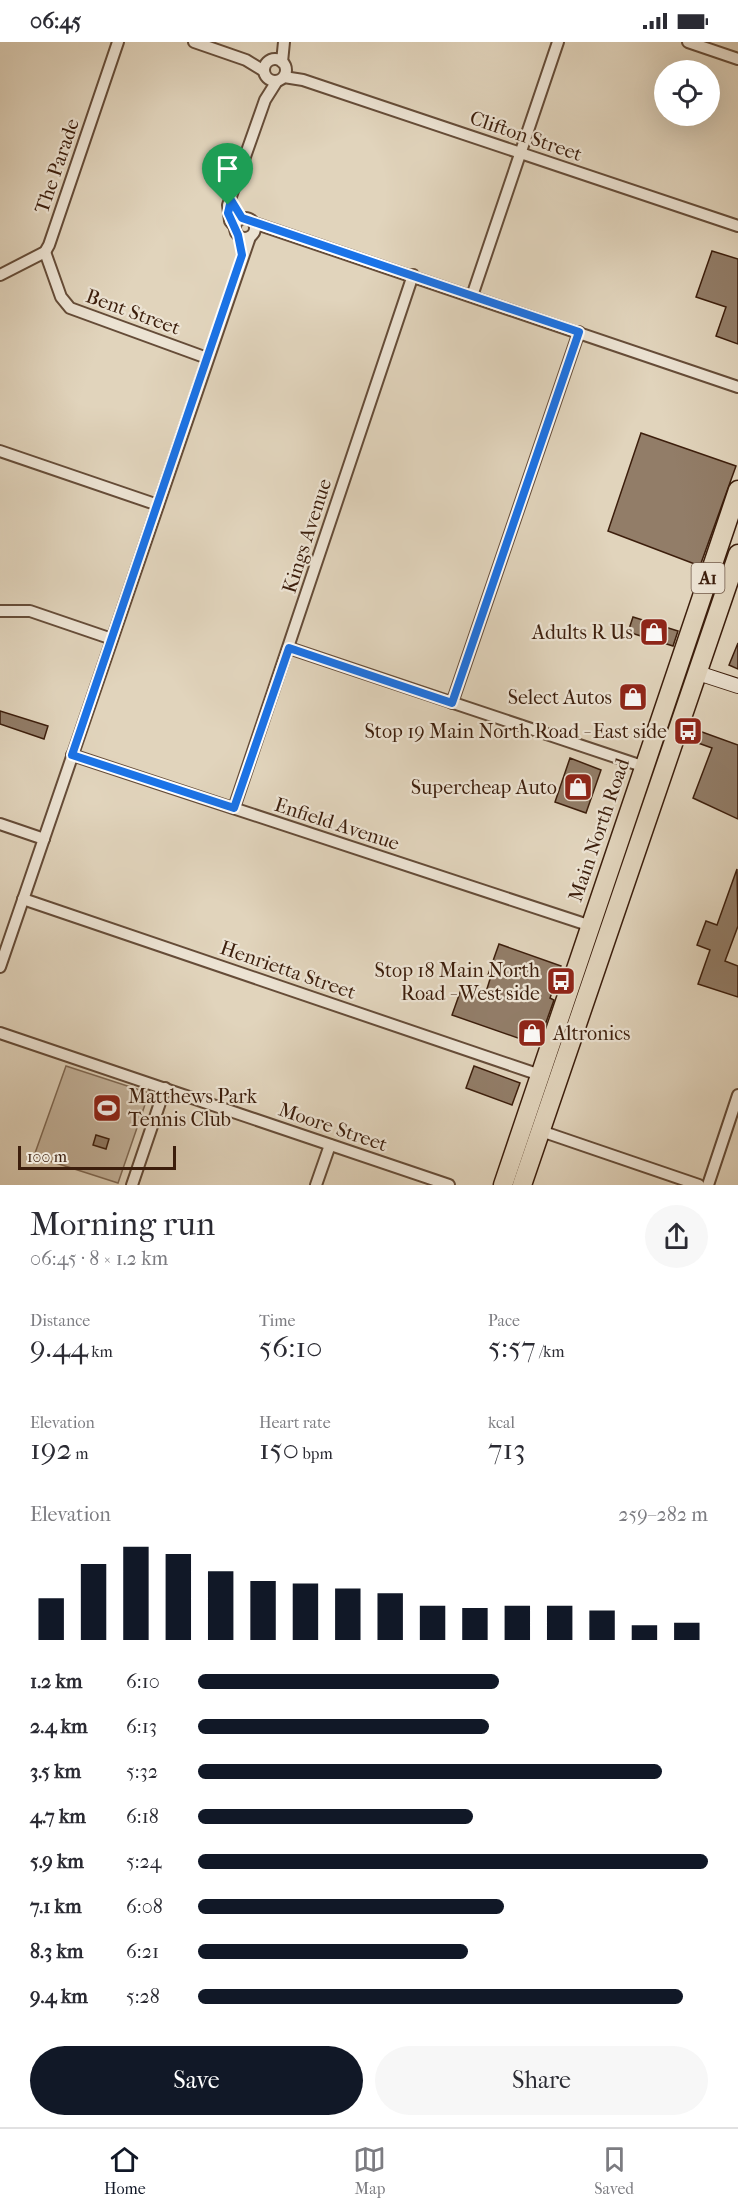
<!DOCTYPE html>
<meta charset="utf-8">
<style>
:root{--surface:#fff;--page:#f7f7f7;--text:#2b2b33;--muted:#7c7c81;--line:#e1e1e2;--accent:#111827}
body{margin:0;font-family:"IM FELL French Canon",serif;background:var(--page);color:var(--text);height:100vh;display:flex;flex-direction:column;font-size:22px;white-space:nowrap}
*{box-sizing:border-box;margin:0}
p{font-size:20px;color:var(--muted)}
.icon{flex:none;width:33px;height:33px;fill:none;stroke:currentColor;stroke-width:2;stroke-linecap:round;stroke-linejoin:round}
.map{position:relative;height:1143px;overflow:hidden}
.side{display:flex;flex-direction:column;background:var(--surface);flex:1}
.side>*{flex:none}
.buttons{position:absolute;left:654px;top:18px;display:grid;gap:12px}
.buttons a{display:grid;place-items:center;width:66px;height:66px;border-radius:50%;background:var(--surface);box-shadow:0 6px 24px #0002;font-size:30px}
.scale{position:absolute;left:18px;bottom:15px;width:158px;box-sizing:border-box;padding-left:6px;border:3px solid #3c1e0c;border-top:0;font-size:16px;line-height:21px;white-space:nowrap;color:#3c1e0c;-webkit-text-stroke:4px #ece3d3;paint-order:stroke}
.pin{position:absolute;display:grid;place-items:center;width:51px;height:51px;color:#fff;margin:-62px -26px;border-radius:50% 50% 50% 0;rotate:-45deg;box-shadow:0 0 6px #0007}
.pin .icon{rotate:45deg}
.round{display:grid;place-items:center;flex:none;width:63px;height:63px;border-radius:32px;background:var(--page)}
.summary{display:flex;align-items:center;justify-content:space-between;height:102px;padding:0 30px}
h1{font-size:33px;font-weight:600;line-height:45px}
.figures{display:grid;grid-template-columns:repeat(3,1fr);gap:9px;height:102px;padding:6px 30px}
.figures div{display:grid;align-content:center}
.figures b{font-size:30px;font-weight:600}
.figures small{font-size:16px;font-weight:400}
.figures p{font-size:16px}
.chart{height:168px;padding:12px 30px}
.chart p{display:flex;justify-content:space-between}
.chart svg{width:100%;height:108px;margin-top:6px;stroke:var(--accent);stroke-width:6}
.button{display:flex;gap:12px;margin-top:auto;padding:12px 30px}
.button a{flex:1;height:69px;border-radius:36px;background:var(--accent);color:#fff;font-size:24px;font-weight:600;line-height:69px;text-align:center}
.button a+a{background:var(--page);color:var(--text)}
ul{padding:0 30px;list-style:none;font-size:20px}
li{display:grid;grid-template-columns:96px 72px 1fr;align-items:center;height:45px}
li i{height:15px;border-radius:8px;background:var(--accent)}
.status{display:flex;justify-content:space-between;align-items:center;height:42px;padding:0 30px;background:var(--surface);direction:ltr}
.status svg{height:16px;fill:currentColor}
.tab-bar{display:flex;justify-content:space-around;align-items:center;height:84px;border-top:2px solid var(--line);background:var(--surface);font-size:16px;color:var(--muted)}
.tab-bar a{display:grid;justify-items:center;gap:3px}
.tab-bar .active{color:var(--accent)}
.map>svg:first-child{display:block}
.green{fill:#c5b59e;stroke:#806a55;stroke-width:1.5}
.building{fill:#927d68;stroke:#3c1e0c;stroke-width:1.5}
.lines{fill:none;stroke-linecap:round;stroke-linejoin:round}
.street-casing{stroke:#654c38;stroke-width:14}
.secondary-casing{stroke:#3c1e0c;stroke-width:16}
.highway-casing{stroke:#3c1e0c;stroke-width:21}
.street{stroke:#ece3d3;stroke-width:10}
.secondary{stroke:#ece3d3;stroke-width:14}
.highway{stroke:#e1d4bc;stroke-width:18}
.route-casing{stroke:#fff;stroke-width:12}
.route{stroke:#1a73e8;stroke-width:8}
.labels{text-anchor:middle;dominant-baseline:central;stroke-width:4.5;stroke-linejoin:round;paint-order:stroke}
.shield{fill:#ece3d3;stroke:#715948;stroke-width:1.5}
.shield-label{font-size:18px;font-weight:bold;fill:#3c1e0c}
.street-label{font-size:20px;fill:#3c1e0c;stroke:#ece3d3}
.poi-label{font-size:20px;fill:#3c1e0c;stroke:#ece3d3;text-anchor:end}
</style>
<div class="status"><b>06:45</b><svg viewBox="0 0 49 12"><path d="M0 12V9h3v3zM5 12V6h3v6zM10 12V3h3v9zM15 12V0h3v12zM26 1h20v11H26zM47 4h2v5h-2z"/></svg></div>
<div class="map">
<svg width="738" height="1143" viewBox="0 0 738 1143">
<rect width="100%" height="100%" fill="#e1d4bc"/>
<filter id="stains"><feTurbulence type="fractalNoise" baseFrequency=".00333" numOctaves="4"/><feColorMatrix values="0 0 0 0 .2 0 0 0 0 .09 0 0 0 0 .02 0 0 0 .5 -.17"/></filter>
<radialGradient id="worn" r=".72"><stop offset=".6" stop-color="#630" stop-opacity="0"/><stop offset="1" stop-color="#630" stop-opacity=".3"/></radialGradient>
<!-- green -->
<polygon class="green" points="66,1024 149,1051 118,1141 34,1114"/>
<!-- building -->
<g class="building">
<polygon points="712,209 738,217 738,302 716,294 726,265 696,255"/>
<polygon points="641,391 736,424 700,524 608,489"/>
<polygon points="633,575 678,589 673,604 628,590"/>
<polygon points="738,601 738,627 729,623"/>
<polygon points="0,669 48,684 44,697 0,682"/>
<polygon points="691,686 738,703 738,777 693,756 712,706 687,697"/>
<polygon points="570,716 601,728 586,771 555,760"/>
<polygon points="737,827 738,884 725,919 738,924 738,955 698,942 710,908 697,903 706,879 717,883"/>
<polygon points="499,902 561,924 550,956 554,958 538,1003 452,973 463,942 486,950 491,934 488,933"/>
<polygon points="474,1024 520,1041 512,1063 466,1046"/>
<polygon points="96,1093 109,1097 106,1107 93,1103"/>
</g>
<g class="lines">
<!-- street casing -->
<g class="street-casing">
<g id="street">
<polyline points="194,0 246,18 264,29"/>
<polyline points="688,0 738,17"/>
<circle cx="275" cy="28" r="11"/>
<polyline points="282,20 284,0"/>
<polyline points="284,35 303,38 738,184"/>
<circle cx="245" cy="186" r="10"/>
<polyline points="254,181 738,345"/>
<polyline points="235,185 230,179 228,163 265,58 277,39"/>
<polyline points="45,210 61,255 70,266 207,316"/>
<polyline points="0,233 45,210 49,203 118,0"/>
<polyline points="472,254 558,0"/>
<polyline points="0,409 158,463"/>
<polyline points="0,569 30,569 112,597"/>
<polyline points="289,606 645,725"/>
<polyline points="452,661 579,290"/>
<polyline points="72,713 591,884"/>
<polyline points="234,766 413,233"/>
<polyline points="0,782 44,797"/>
<polyline points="23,857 540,1033"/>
<polyline points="0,925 250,195"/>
<polyline points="0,991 449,1143"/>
<polyline points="541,1089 699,1143"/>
<polyline points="132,1143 165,1046"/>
<polyline points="316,1143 330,1103"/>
<polyline points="708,1143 738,1053"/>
</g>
</g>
<!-- secondary casing -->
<g class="secondary-casing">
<polyline id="secondary" points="698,631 738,644"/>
</g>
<!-- highway casing -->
<g class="highway-casing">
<g id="highway">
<polyline points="503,1143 738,448"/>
<polyline points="522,1143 738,512"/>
</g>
</g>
<!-- street -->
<use href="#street" class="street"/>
<!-- secondary -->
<use href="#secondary" class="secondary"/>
<!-- highway -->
<use href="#highway" class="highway"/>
</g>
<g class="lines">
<!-- route casing -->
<g class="route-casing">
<polygon id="route" points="231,158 242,176 579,290 452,661 289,606 234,766 72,713 242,213 238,193 228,171"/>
</g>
<!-- route -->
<use href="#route" class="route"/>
</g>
<!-- icons -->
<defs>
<g id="shop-square" transform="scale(1.5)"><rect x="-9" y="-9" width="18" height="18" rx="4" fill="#8f2418" stroke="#ece3d3"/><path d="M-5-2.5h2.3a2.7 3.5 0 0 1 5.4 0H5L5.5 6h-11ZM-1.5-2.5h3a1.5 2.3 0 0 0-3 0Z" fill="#fff"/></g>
<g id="bus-square" transform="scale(1.5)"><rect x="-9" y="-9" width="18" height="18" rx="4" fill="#8f2418" stroke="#ece3d3"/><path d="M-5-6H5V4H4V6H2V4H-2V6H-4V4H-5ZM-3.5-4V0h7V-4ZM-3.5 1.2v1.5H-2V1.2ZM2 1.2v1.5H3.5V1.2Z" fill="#fff"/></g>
<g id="stadium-square" transform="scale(1.5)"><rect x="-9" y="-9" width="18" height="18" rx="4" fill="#8f2418" stroke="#ece3d3"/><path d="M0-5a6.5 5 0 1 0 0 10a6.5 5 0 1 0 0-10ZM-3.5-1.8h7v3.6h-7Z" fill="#fff"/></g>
</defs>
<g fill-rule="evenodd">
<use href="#shop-square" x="654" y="590"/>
<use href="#shop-square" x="633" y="655"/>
<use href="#bus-square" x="688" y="689"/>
<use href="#shop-square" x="578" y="745"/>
<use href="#bus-square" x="561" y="939"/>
<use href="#shop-square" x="532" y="991"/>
<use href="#stadium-square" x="107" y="1066"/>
</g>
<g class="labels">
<!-- shield labels -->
<rect class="shield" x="691.5" y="521" width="33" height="30" rx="4.5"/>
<g class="shield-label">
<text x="708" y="536">A1</text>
</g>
<!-- street labels -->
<g class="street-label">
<text transform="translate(526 94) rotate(19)">Clifton Street</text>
<text transform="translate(57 124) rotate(-71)">The Parade</text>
<text transform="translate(133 270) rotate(20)">Bent Street</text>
<text transform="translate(307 494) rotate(-72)">Kings Avenue</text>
<text transform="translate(337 782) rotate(18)">Enfield Avenue</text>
<text transform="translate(599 788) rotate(-71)">Main North Road</text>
<text transform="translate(288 928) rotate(19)">Henrietta Street</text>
<text transform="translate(333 1085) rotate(19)">Moore Street</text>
</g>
<!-- poi labels -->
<g class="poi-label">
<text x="633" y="590">Adults R Us</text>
<text x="612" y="655">Select Autos</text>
<text x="667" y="689">Stop 19 Main North Road - East side</text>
<text x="557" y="745">Supercheap Auto</text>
<text x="540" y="928">Stop 18 Main North<tspan x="540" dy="23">Road - West side</tspan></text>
<text x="553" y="991" text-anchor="start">Altronics</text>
<text x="128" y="1054" text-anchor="start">Matthews Park<tspan x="128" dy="23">Tennis Club</tspan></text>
</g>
</g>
<rect width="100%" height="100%" filter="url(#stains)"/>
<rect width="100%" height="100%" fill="url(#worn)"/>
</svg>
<div class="buttons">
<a><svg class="icon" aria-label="locate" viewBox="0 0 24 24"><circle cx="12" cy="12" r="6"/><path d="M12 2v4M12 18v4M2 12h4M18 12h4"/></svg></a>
</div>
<div class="scale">100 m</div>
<div class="pin" style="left:228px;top:163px;background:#1e9e55"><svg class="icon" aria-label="arrive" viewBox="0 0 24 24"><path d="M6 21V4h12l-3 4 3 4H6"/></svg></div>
</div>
<section class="side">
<div class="summary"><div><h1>Morning run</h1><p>06:45 · 8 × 1.2 km</p></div><a class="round"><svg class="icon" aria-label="share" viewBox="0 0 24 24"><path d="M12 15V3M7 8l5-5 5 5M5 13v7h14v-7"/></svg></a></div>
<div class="figures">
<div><p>Distance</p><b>9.44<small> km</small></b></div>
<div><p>Time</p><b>56:10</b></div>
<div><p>Pace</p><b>5:57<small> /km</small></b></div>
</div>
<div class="figures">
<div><p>Elevation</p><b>192<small> m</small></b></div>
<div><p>Heart rate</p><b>150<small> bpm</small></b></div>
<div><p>kcal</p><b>713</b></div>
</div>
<div class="chart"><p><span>Elevation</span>259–282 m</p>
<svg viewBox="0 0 160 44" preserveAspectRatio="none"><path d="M5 44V27M15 44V13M25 44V6M35 44V9M45 44V16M55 44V20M65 44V21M75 44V23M85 44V25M95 44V30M105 44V31M115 44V30M125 44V30M135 44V32M145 44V38M155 44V37"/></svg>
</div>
<ul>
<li><b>1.2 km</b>6:10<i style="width:59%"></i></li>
<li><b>2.4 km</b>6:13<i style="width:57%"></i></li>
<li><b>3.5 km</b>5:32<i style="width:91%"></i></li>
<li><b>4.7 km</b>6:18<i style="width:54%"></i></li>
<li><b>5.9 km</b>5:24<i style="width:100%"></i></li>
<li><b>7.1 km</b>6:08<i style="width:60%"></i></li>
<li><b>8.3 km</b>6:21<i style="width:53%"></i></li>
<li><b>9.4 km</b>5:28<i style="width:95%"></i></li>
</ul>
<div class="button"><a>Save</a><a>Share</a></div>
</section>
<nav class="tab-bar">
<a class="active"><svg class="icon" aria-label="home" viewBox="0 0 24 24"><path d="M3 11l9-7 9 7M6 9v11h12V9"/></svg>Home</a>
<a><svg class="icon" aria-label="map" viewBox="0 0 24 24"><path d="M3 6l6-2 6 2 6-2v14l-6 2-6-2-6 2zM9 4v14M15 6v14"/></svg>Map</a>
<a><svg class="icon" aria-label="saved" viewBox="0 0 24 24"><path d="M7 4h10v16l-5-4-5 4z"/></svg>Saved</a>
</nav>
